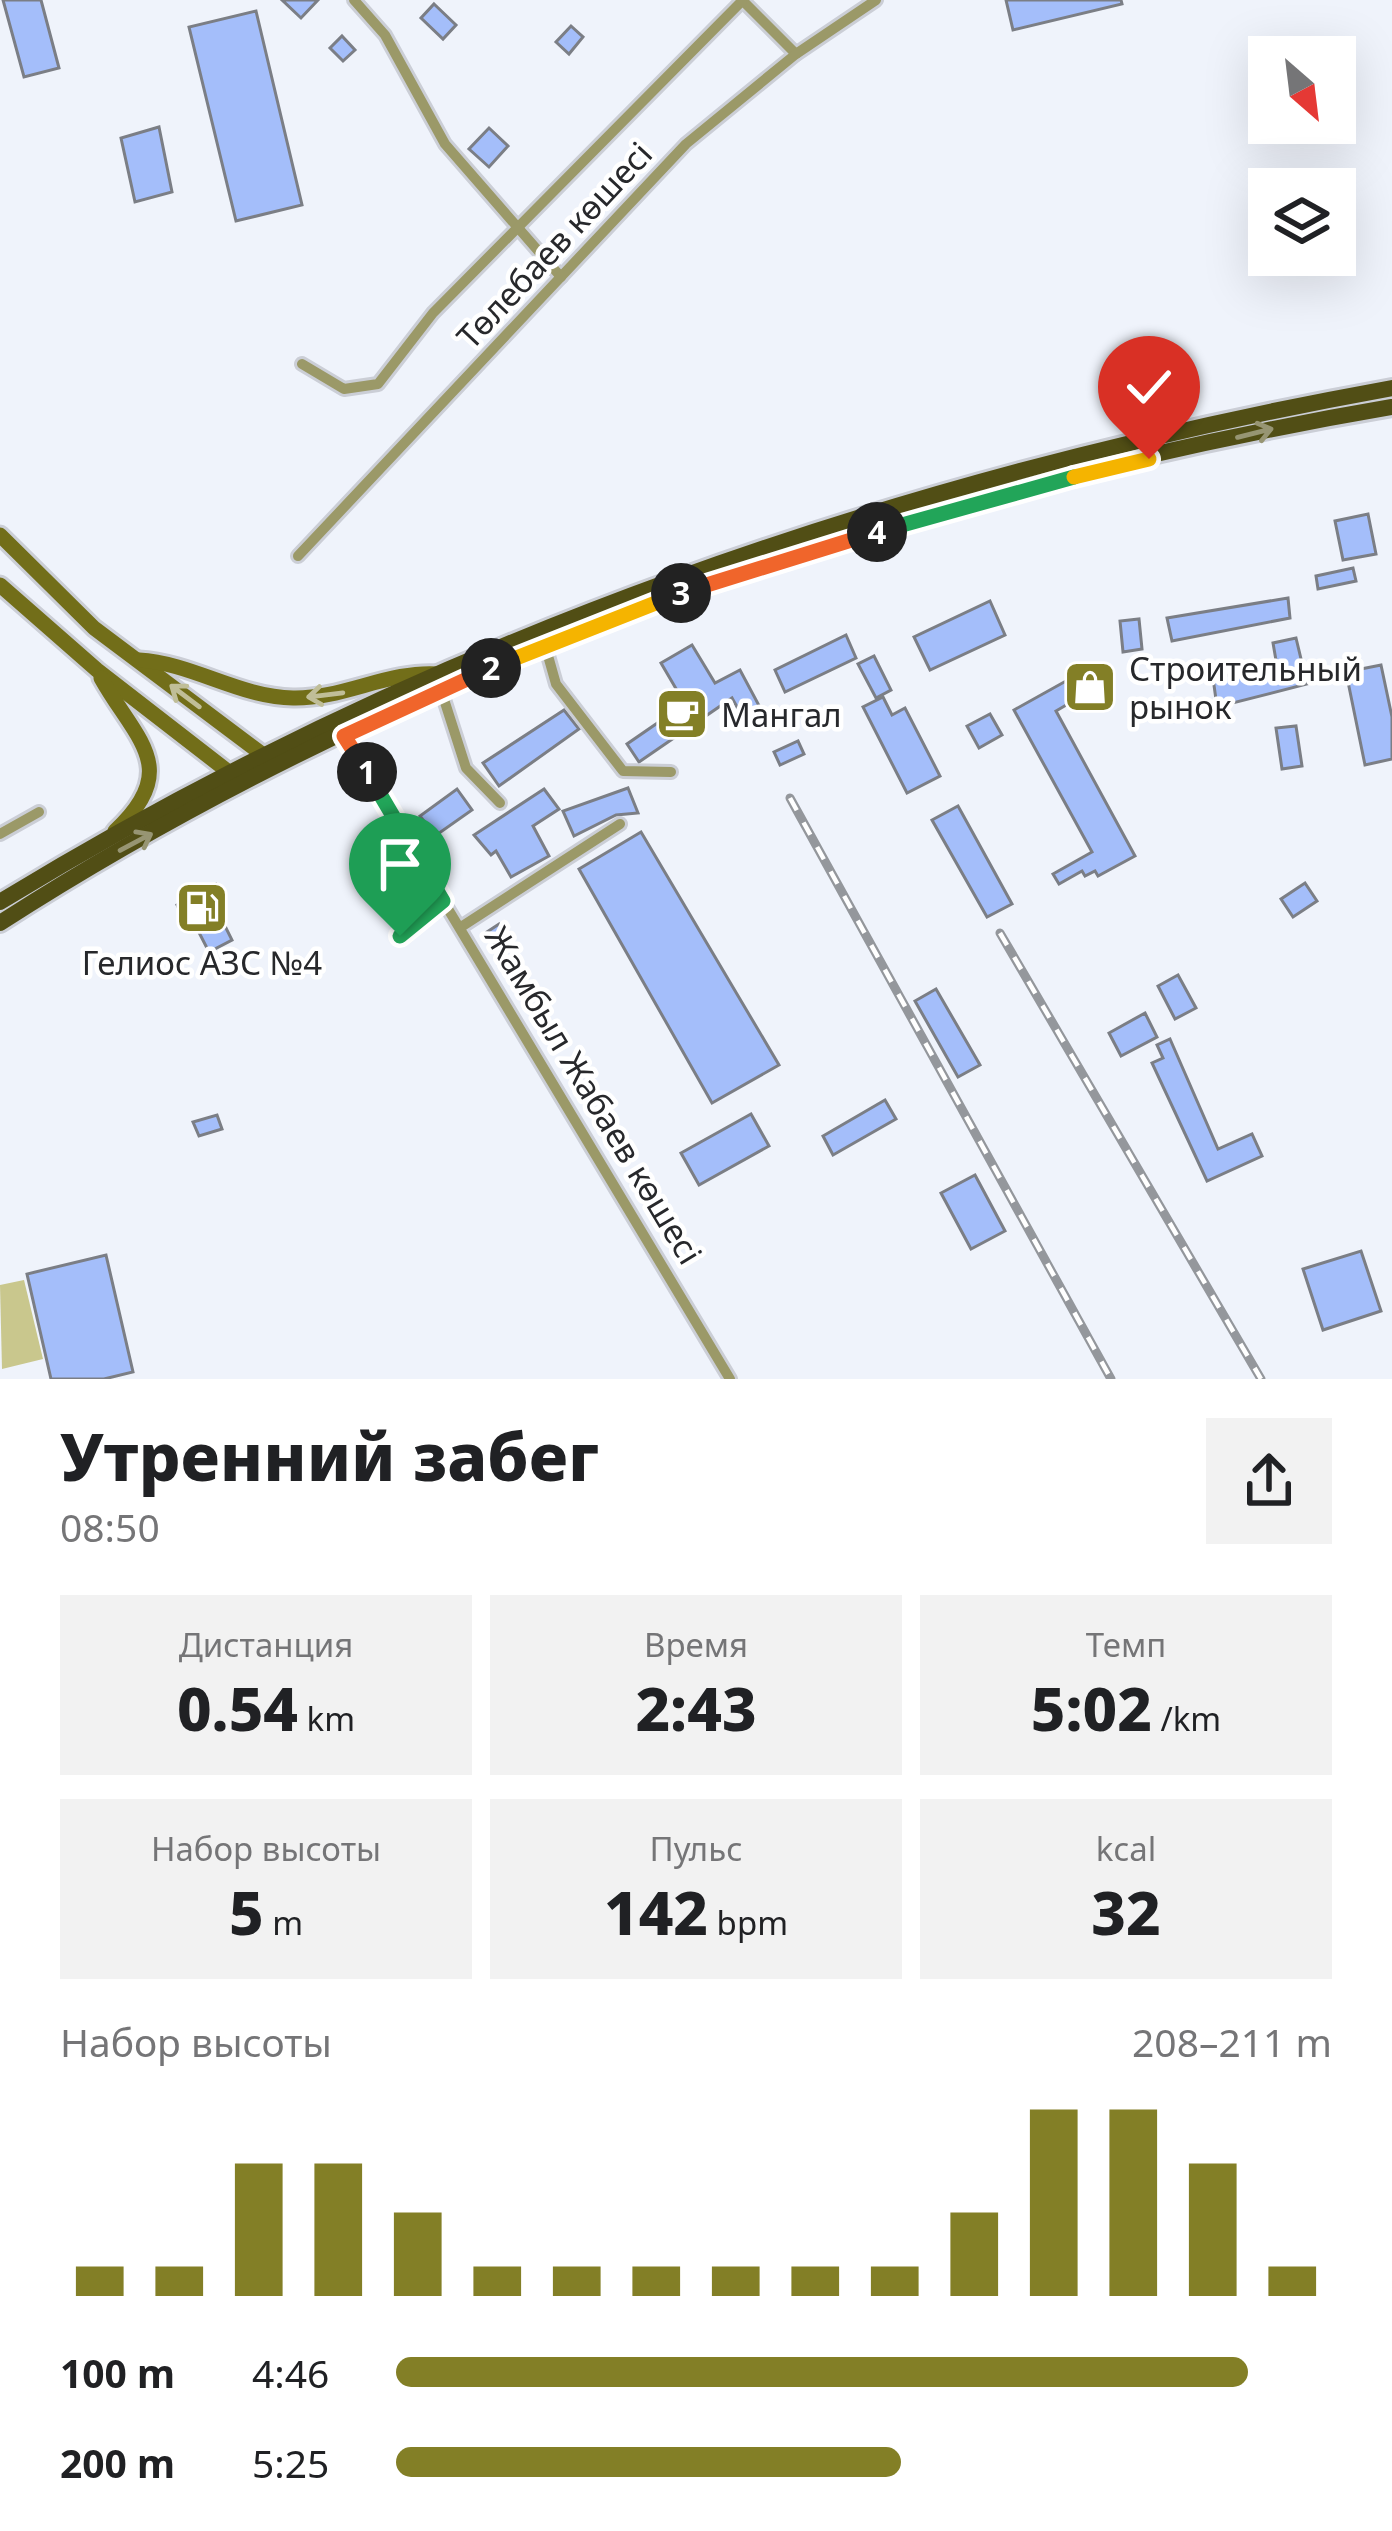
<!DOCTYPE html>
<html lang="ru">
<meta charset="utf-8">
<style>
:root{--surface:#fff;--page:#f2f2f2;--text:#202124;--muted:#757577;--accent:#837f26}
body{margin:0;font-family:"Noto Sans",sans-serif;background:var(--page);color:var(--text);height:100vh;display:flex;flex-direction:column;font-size:45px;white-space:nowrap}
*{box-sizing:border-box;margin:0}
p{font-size:39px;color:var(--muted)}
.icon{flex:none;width:66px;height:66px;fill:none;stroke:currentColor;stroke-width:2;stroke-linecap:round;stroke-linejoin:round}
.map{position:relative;height:1379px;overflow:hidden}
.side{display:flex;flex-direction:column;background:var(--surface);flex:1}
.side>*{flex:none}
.needle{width:78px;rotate:152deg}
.controls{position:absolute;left:1248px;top:36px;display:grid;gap:24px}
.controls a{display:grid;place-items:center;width:108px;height:108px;border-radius:0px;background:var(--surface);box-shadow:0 12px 48px #0002;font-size:60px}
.pin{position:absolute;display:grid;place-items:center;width:102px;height:102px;color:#fff;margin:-123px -51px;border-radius:50% 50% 50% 0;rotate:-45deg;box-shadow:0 0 12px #0007}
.pin .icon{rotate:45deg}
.km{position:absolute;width:60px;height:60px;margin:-30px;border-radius:50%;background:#222;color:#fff;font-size:33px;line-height:60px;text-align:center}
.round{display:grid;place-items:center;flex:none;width:126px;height:126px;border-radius:0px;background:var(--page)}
.summary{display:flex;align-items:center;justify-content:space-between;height:204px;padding:0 60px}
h1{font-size:66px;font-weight:800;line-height:90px}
.metrics{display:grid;grid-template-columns:repeat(3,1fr);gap:18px;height:204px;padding:12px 60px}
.metrics div{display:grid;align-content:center;border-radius:0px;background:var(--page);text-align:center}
.metrics b{font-size:60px;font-weight:800}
.metrics small{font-size:33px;font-weight:400}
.metrics p{font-size:33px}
.chart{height:336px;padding:24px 60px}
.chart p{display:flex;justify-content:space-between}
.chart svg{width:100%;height:216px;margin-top:12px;stroke:var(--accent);stroke-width:6}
ul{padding:0 60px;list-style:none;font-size:39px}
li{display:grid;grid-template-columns:192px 144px 1fr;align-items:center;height:90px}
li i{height:30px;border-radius:15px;background:var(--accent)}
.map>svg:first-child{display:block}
.green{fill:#c9c78d}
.building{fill:#a4befa;stroke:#7b7e85;stroke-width:3}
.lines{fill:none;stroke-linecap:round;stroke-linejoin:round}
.street-casing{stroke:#cbced6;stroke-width:16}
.secondary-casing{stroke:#cbced6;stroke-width:21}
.primary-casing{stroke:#cbced6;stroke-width:22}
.street{stroke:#9b9968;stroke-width:10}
.secondary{stroke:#726e19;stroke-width:15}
.primary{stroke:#514e15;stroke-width:16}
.rail-casing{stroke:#94979c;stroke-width:9}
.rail{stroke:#fff;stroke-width:4.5;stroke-dasharray:14;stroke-linecap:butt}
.oneway{stroke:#979573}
.oneway2{stroke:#c0be98}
.split-1-casing{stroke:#fff;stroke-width:24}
.split-2-casing{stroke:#fff;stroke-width:24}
.split-3-casing{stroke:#fff;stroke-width:24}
.split-4-casing{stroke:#fff;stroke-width:24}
.split-5-casing{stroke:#fff;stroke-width:24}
.split-6-casing{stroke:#fff;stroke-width:24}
.split-1{stroke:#22a559;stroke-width:15}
.split-2{stroke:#f0652b;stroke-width:15}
.split-3{stroke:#f5b400;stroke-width:15}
.split-4{stroke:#f0652b;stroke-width:15}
.split-5{stroke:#22a559;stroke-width:15}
.split-6{stroke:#f5b400;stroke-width:15}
.labels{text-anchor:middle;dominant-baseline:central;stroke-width:9;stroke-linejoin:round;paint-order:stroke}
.street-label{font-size:33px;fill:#27282b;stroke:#fff}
.poi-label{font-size:33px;fill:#27282b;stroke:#fff;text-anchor:start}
</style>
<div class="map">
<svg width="1392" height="1379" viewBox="0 0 1392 1379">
<rect width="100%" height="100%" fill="#eff3fb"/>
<!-- green -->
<polygon class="green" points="24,1280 43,1359 2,1369 0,1285"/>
<!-- building -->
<g class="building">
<polygon points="3,0 41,0 59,68 24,77"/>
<polygon points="282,0 318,0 301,18"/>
<polygon points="1006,0 1121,0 1122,4 1013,30"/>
<polygon points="434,4 456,25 443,39 421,18"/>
<polygon points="256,11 302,205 236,221 189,27"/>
<polygon points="571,26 583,37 569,54 556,42"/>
<polygon points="342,36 355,50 343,61 330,48"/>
<polygon points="159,127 172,192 135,202 121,138"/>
<polygon points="489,128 508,146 489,167 469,149"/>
<polygon points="1368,514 1376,554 1343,560 1335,521"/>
<polygon points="1353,568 1356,581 1318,589 1316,576"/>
<polygon points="1288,598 1290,618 1172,641 1167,618"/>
<polygon points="990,601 1005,635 930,670 914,637"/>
<polygon points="1139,619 1142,649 1123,652 1120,621"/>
<polygon points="846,635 856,658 785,692 775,670"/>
<polygon points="1296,638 1307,684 1217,707 1213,678 1277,666 1273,643"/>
<polygon points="692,645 715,683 740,670 763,713 746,723 732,698 639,762 627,744 685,704 661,663"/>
<polygon points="874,656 891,690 876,698 858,664"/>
<polygon points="1381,665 1392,717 1392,759 1365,765 1346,672"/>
<polygon points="1075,676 1085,694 1056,711 1135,856 1098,876 1095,871 1085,876 1082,871 1059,884 1053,874 1092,852 1014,710"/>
<polygon points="883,697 892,715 905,708 940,776 907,793 863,707"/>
<polygon points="564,710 579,729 499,786 483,763"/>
<polygon points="990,714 1002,735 979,748 967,726"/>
<polygon points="1296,726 1302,766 1282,769 1276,728"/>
<polygon points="798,741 804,754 780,765 774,752"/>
<polygon points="628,788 638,813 616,815 574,836 563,811"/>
<polygon points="457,789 472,810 435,836 420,816"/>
<polygon points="544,789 559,809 533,826 549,856 511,877 496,851 491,855 474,835"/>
<polygon points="958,806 1012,904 987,917 932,820"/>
<polygon points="641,832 779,1065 712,1103 579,869"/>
<polygon points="1305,883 1317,901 1293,917 1281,899"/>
<polygon points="216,884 222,898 213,902 232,940 209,952 189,913 182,916 177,905"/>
<polygon points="499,924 513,945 501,953 487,932"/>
<polygon points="1178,975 1196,1008 1175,1019 1158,986"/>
<polygon points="936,989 980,1065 958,1077 915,1001"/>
<polygon points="1145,1013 1157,1037 1121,1056 1109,1033"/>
<polygon points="1170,1039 1218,1149 1252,1134 1262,1156 1207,1181 1152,1063 1163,1058 1157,1045"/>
<polygon points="885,1100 896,1119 833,1155 823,1136"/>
<polygon points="751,1114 769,1146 699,1185 681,1153"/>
<polygon points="217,1115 222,1129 199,1136 193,1122"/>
<polygon points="975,1175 1005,1231 971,1249 941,1193"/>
<polygon points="1361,1251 1381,1311 1323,1330 1303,1269"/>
<polygon points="106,1255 133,1372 104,1379 51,1379 27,1274"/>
</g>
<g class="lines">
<!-- street casing -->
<g class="street-casing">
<g id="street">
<polyline points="354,0 385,35 445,144 561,277"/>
<polyline points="742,0 796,54"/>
<polyline points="302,364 344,389 378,384 433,313 742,1"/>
<polyline points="298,556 686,144 796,54 876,0"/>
<polyline points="545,645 556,684 623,771 671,772"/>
<polyline points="441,690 466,768 500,803"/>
<polyline points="340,729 730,1379"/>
<polyline points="0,834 39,812"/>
<polyline points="461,927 620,824"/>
<polyline points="400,936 443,901"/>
</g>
</g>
<!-- secondary casing -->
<g class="secondary-casing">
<g id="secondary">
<polyline points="0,535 94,628 262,754 266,765"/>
<polyline points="0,585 97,670 239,780"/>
<path d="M139 660C192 663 239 697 293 698 344 699 389 670 439 674"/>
<path d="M101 678C135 739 183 768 115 831"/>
</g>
</g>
<!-- primary casing -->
<g class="primary-casing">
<g id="primary">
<path d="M0 902C426 641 901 477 1392 388"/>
<path d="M0 923C412 658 911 489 1392 407"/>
</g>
</g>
<!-- street -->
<use href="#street" class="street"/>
<!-- secondary -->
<use href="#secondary" class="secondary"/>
<!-- primary -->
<use href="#primary" class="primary"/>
<!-- rail casing -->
<g class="rail-casing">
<g id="rail">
<polyline points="790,798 1111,1379"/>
<polyline points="1000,933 1261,1379"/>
</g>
</g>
<!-- rail -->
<use href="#rail" class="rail"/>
</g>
<!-- one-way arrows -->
<defs><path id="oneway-shaft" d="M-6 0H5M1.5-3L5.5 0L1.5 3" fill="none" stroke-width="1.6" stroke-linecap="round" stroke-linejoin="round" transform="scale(3)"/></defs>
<g class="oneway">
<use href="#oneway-shaft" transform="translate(1255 433) rotate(-14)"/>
<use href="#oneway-shaft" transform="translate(136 842) rotate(-28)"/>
</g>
<g class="oneway2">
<use href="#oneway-shaft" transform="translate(325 695) rotate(173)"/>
<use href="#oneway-shaft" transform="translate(185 696) rotate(-143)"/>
</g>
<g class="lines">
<!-- split-1 casing -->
<g class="split-1-casing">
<polyline id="split-1" points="367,772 443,901 400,936"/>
</g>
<!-- split-2 casing -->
<g class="split-2-casing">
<polyline id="split-2" points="367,772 344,736 491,668"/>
</g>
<!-- split-3 casing -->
<g class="split-3-casing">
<polyline id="split-3" points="491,668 681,593"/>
</g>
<!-- split-4 casing -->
<g class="split-4-casing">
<polyline id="split-4" points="681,593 877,532"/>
</g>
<!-- split-5 casing -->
<g class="split-5-casing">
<polyline id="split-5" points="877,532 1074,477"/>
</g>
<!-- split-6 casing -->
<g class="split-6-casing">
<polyline id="split-6" points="1074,477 1149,459"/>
</g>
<!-- split-1 -->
<use href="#split-1" class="split-1"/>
<!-- split-2 -->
<use href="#split-2" class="split-2"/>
<!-- split-3 -->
<use href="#split-3" class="split-3"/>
<!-- split-4 -->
<use href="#split-4" class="split-4"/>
<!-- split-5 -->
<use href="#split-5" class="split-5"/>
<!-- split-6 -->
<use href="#split-6" class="split-6"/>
</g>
<!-- icons -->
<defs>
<g id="shop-square" transform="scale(2.7)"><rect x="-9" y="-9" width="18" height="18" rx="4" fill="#837f26" stroke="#fff"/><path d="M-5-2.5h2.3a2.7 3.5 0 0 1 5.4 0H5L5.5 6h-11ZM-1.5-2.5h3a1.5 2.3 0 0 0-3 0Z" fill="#fff"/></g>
<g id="cafe-square" transform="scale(2.7)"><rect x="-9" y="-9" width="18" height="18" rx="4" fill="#837f26" stroke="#fff"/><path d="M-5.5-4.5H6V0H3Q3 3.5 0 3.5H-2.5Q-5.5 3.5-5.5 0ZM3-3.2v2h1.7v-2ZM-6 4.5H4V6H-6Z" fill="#fff"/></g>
<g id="fuel-square" transform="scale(2.7)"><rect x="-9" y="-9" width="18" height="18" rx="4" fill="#837f26" stroke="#fff"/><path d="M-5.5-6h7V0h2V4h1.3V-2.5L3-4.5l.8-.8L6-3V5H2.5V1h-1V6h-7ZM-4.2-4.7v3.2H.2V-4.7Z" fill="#fff"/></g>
</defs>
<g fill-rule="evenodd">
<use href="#shop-square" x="1090" y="687"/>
<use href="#cafe-square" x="682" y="714"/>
<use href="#fuel-square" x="202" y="908"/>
</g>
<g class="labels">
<!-- street labels -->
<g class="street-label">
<text transform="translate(554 245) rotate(-47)">Төлебаев көшесі</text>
<text transform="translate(594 1095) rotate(59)">Жамбыл Жабаев көшесі</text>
</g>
<!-- poi labels -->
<g class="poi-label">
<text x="1129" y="668">Строительный<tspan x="1129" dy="38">рынок</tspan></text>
<text x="721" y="714">Мангал</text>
<text x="202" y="962" text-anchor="middle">Гелиос АЗС №4</text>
</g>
</g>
</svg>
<div class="controls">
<a><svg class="needle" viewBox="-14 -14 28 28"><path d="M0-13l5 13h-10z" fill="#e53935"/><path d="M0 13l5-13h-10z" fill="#757577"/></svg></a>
<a><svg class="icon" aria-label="layers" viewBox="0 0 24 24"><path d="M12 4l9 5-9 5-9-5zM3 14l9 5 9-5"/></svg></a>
</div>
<div class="pin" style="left:400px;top:936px;background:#1e9e55"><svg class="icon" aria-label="arrive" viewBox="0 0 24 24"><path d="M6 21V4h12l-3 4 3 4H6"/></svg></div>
<div class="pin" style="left:1149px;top:459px;background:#d93025"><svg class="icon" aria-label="check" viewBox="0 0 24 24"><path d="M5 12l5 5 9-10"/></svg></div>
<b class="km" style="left:367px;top:772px">1</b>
<b class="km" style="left:491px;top:668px">2</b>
<b class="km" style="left:681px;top:593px">3</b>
<b class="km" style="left:877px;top:532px">4</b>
</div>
<section class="side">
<div class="summary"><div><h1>Утренний забег</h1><p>08:50</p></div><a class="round"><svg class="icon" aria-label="share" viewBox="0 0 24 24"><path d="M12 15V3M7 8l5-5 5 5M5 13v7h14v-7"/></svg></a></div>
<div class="metrics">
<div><p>Дистанция</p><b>0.54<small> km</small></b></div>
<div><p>Время</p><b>2:43</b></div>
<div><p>Темп</p><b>5:02<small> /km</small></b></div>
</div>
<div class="metrics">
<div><p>Набор высоты</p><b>5<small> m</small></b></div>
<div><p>Пульс</p><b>142<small> bpm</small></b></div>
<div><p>kcal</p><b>32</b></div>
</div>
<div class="chart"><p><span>Набор высоты</span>208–211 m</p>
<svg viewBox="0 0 160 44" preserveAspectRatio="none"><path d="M5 44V38M15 44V38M25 44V17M35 44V17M45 44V27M55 44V38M65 44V38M75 44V38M85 44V38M95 44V38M105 44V38M115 44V27M125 44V6M135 44V6M145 44V17M155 44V38"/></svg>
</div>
<ul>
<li><b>100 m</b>4:46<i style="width:91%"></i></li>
<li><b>200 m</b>5:25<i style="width:54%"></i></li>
</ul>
</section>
